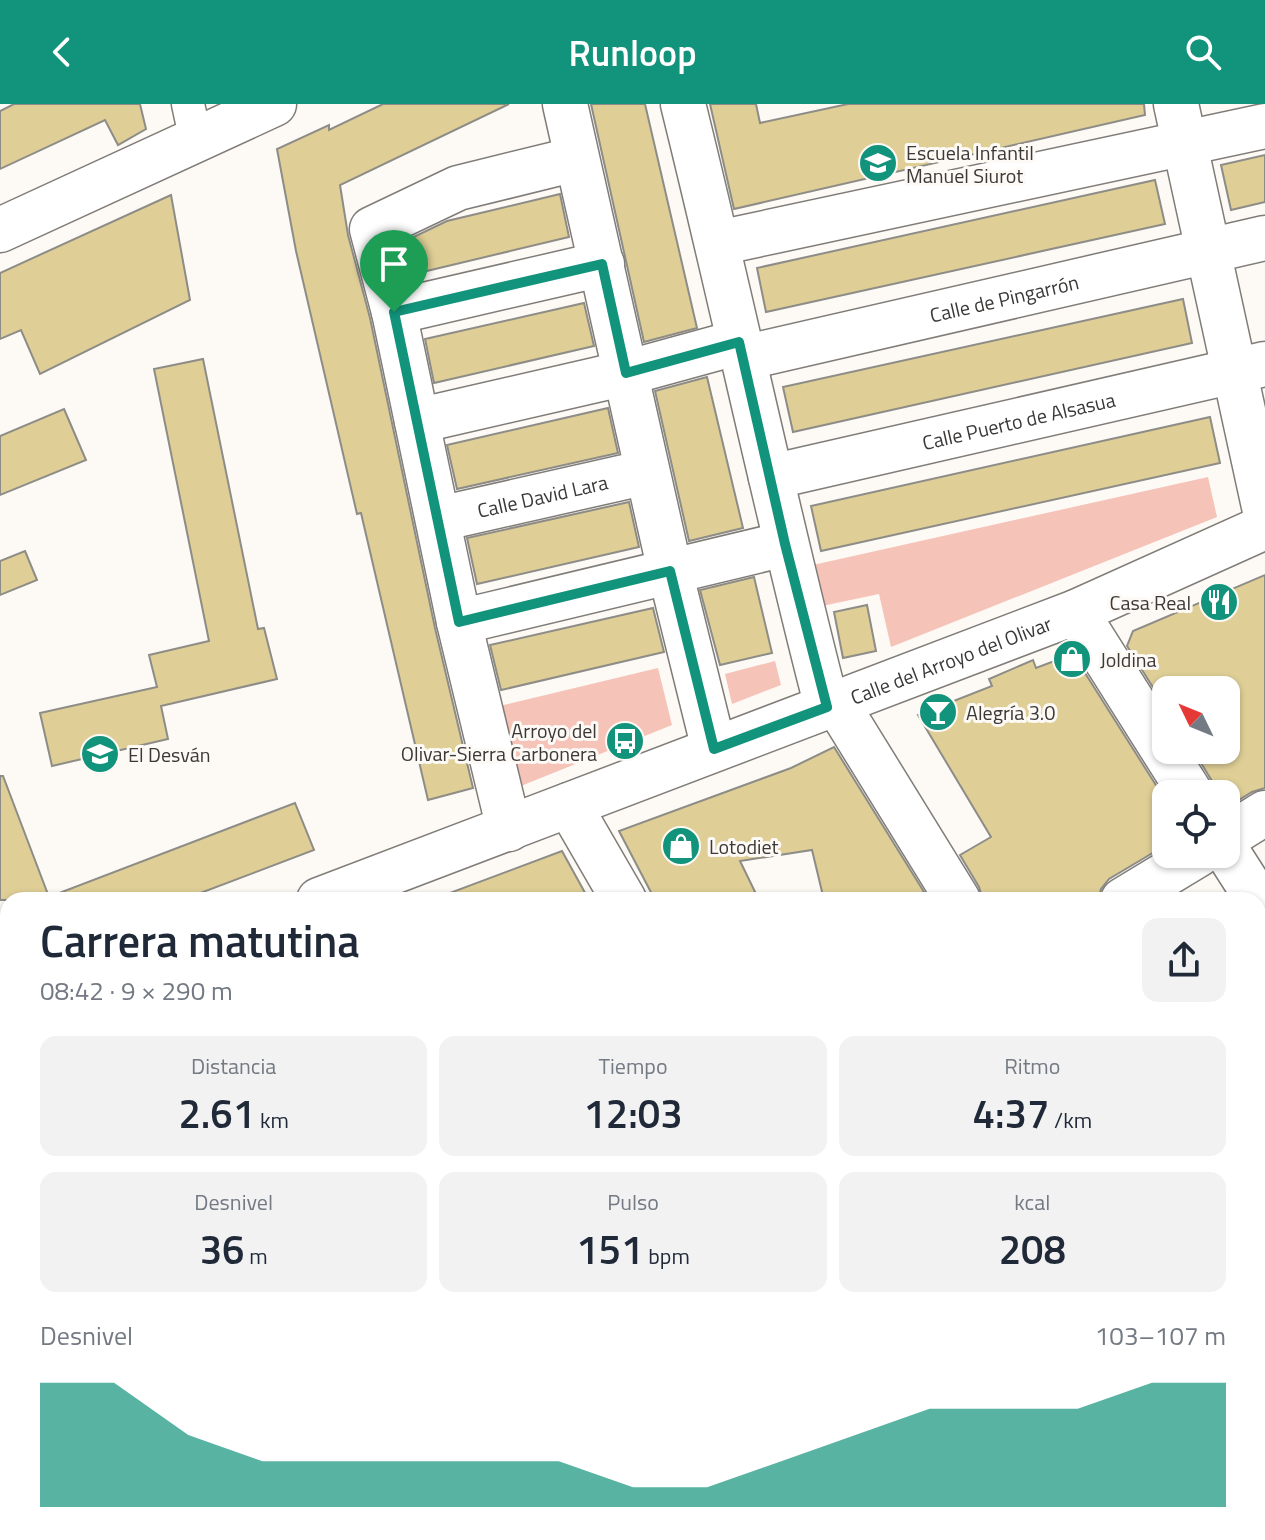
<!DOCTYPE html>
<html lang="es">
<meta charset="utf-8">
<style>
:root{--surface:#fff;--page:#f2f2f3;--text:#1f2937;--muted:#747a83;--accent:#12937b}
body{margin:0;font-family:"Titillium Web",sans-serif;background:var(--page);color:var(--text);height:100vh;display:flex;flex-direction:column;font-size:30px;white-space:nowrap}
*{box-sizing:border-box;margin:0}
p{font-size:26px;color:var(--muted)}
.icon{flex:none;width:44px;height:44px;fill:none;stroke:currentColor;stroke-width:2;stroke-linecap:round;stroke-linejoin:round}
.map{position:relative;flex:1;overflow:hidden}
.sheet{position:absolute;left:0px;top:788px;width:1266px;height:648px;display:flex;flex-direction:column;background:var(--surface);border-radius:24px 24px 0 0;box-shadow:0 2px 6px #0004}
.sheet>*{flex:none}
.needle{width:52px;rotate:313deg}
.fabs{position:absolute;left:1152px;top:572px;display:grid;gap:16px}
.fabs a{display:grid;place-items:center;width:88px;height:88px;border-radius:16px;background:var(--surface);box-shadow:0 2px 6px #0004;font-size:40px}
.pin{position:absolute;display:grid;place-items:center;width:68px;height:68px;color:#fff;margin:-82px -34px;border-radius:50% 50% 50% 0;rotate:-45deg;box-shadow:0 0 8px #0007}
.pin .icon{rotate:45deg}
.round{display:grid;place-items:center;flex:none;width:84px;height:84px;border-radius:16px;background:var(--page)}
.overview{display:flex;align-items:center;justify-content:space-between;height:136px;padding:0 40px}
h1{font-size:44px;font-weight:600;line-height:60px}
.metrics{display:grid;grid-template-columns:repeat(3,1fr);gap:12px;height:136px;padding:8px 40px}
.metrics div{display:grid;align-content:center;border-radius:16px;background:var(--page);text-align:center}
.metrics b{font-size:40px;font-weight:600}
.metrics small{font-size:22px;font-weight:400}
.metrics p{font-size:22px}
.chart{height:224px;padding:16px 40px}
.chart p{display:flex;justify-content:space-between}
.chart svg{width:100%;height:144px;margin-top:8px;fill:var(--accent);opacity:.7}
header{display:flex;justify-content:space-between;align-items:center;height:104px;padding:0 40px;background:var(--accent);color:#fff;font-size:36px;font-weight:600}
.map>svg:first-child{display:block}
.green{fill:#f5c3b8}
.building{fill:#dfcf97;stroke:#8d8c87;stroke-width:2}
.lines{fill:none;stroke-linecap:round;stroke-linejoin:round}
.pedestrian-casing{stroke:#807d79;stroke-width:35}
.minor-casing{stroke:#807d79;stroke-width:47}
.tertiary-casing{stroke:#807d79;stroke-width:47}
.pedestrian{stroke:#fff;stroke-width:32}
.minor{stroke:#fff;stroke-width:44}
.tertiary{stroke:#fff;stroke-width:44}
.route-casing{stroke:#fff;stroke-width:16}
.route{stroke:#12937b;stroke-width:10}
.labels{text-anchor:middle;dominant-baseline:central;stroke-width:6;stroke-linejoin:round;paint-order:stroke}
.poi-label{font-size:20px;fill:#3b3938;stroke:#fdf9f5;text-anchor:start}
.street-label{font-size:20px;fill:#3b3938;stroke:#fdf9f5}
</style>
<header><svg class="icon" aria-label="back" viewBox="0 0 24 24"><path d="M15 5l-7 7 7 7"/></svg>Runloop<svg class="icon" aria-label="search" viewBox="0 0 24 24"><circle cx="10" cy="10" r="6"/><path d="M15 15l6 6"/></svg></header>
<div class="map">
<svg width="1265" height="1436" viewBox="0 0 1265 1436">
<rect width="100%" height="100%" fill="#fdf9f5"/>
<!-- green -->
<g class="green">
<polygon points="1208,373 1217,413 891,543 879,490 822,502 813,461"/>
<polygon points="775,557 781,581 732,600 725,570"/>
<polygon points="658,564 672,621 516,684 495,603"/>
</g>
<!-- building -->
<g class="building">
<polygon points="14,0 140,0 146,25 118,41 105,16 0,65 0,7"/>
<polygon points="383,0 509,0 340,81 348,131 370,214 435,524 473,684 428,696 361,409 357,410 296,147 277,45 329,21 329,26"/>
<polygon points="591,0 645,0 697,224 644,238"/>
<polygon points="710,0 756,0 760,19 848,0 1144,0 1145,11 734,105"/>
<polygon points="1265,51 1265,98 1231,106 1221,61"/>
<polygon points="1155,76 1165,120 766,208 757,164"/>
<polygon points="560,90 569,133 410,171 401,139 447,117"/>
<polygon points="171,91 190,196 40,270 21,226 0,235 0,169"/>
<polygon points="1183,195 1192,239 793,328 783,283"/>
<polygon points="584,199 594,242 434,279 425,235"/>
<polygon points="203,255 258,525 264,524 277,575 161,602 168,635 52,662 40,609 157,583 149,551 209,537 154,265"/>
<polygon points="707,273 743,424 689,437 655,287"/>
<polygon points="608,304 618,349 457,385 447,341"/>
<polygon points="64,305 86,356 0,391 0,332"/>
<polygon points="1210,313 1220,359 821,447 811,402"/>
<polygon points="629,398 639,443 477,480 467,434"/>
<polygon points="25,447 37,476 0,491 0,457"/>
<polygon points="1265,471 1265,684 1252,688 1234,699 1226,697 1226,690 1216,690 1212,677 1193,646 1226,646 1226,586 1166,586 1166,604 1127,542 1133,527"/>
<polygon points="754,473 772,549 720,561 700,486"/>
<polygon points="867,501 876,547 843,554 834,508"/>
<polygon points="653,504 664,548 501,586 490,541"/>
<polygon points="1073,550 1166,697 1166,741 1109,775 1101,785 1098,796 983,796 979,783 960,751 991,733 918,611 992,582 989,575 1033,556 1036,564"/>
<polygon points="834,643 929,796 824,796 812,746 740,757 759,796 655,796 619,727 791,664"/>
<polygon points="0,672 3,672 49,793 295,699 314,746 182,796 0,796"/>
<polygon points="562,747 589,796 440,796 439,793"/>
</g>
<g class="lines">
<!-- pedestrian casing -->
<g class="pedestrian-casing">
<polyline id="pedestrian" points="188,0 196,37"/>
</g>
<!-- minor casing -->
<g class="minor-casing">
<g id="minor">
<polyline points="565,0 670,467 714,645"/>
<path d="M683 0C733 201 775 403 827 603"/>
<polyline points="1176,0 1265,407"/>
<polyline points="0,126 274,0"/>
<polyline points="718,139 1265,22"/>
<polyline points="394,208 602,160"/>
<path id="s1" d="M743 254 1265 134"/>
<polyline points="417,317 626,269 739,238"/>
<path id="s2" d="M771 373 1265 260"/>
<path id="s3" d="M439 415 647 368"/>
<polyline points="1076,508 1191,690"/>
<polyline points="459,518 785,440"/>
<polyline points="837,600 958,796"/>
<polyline points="569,701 624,796"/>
<polyline points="509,725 459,518 394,208 372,125 458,84 576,55"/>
<polyline points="1226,733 1265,709"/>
<polyline points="1226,746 1265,807"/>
<polyline points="1123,796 1199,750"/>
<polyline points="0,1197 8,1191"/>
<polyline points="1258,1274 1265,1285"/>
<polyline points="72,1436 80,1428"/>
<polyline points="473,1436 486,1428"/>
<polyline points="713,1436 726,1428"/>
</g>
</g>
<!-- tertiary casing -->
<g class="tertiary-casing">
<g id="tertiary">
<path id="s4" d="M319 796 1076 508 1265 423"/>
<polyline points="0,922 8,919"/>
<polyline points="0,1336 8,1340"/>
<polyline points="169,1428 184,1436"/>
</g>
</g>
<!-- pedestrian -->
<use href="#pedestrian" class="pedestrian"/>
<!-- minor -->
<use href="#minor" class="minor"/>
<!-- tertiary -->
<use href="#tertiary" class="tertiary"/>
</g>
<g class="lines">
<!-- route casing -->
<g class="route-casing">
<polygon id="route" points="602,160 626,269 739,238 785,440 827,603 714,645 670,467 459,518 394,208"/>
</g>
<!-- route -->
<use href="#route" class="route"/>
</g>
<!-- icons -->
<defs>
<g id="school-disc" transform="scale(2)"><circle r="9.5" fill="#12937b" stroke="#fdf9f5"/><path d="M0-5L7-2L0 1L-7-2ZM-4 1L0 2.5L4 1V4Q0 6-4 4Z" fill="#fff"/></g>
<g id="restaurant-disc" transform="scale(2)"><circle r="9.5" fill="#12937b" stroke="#fdf9f5"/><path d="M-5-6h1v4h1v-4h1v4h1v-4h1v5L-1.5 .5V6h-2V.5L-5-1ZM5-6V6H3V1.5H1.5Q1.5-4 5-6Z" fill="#fff"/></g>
<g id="shop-disc" transform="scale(2)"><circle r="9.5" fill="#12937b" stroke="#fdf9f5"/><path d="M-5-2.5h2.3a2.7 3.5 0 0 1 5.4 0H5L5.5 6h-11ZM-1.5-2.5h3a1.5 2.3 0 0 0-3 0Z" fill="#fff"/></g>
<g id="bar-disc" transform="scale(2)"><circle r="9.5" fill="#12937b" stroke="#fdf9f5"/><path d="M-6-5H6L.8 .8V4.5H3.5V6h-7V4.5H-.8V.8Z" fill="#fff"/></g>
<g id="bus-disc" transform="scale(2)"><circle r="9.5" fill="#12937b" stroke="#fdf9f5"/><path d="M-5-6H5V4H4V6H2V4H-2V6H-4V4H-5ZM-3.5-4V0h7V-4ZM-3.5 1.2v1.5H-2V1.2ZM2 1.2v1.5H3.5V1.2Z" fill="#fff"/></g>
</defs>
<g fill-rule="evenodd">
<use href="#school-disc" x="878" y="59"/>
<use href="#restaurant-disc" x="1219" y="498"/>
<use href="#shop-disc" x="1072" y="555"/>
<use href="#bar-disc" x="938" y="608"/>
<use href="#bus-disc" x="625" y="637"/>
<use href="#school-disc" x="100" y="650"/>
<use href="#shop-disc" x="681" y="742"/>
</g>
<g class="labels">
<!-- poi labels -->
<g class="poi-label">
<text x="906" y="48">Escuela Infantil<tspan x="906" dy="23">Manuel Siurot</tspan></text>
<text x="1191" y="498" text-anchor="end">Casa Real</text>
<text x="1100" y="555">Joldina</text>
<text x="966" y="608">Alegría 3.0</text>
<text x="597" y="626" text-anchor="end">Arroyo del<tspan x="597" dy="23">Olivar-Sierra Carbonera</tspan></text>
<text x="128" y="650">El Desván</text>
<text x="709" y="742">Lotodiet</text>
</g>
<!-- street labels -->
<g class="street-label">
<text stroke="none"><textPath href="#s1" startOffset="268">Calle de Pingarrón</textPath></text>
<text stroke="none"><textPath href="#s2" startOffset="254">Calle Puerto de Alsasua</textPath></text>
<text stroke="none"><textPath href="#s3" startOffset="106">Calle David Lara</textPath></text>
<text stroke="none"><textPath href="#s4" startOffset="676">Calle del Arroyo del Olivar</textPath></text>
</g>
</g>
</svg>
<div class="fabs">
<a><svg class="needle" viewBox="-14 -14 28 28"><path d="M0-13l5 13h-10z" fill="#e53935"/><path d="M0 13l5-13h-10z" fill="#747a83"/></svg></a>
<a><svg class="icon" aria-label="locate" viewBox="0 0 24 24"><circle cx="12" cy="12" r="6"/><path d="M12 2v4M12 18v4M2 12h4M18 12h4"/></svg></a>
</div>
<div class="pin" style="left:394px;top:208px;background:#1e9e55"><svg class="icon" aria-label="arrive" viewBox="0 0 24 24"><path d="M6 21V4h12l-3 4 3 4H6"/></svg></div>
<section class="sheet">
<div class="overview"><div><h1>Carrera matutina</h1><p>08:42 · 9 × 290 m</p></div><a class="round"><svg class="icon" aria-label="share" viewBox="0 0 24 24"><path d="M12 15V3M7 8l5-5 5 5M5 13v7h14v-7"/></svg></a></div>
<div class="metrics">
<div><p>Distancia</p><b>2.61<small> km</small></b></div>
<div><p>Tiempo</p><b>12:03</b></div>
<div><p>Ritmo</p><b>4:37<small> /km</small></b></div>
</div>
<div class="metrics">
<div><p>Desnivel</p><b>36<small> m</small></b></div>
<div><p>Pulso</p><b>151<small> bpm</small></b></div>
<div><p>kcal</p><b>208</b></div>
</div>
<div class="chart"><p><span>Desnivel</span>103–107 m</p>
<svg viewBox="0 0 160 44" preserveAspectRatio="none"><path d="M0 44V6L10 6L20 22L30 30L40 30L50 30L60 30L70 30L80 38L90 38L100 30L110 22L120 14L130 14L140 14L150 6L160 6V44z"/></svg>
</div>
</section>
</div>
